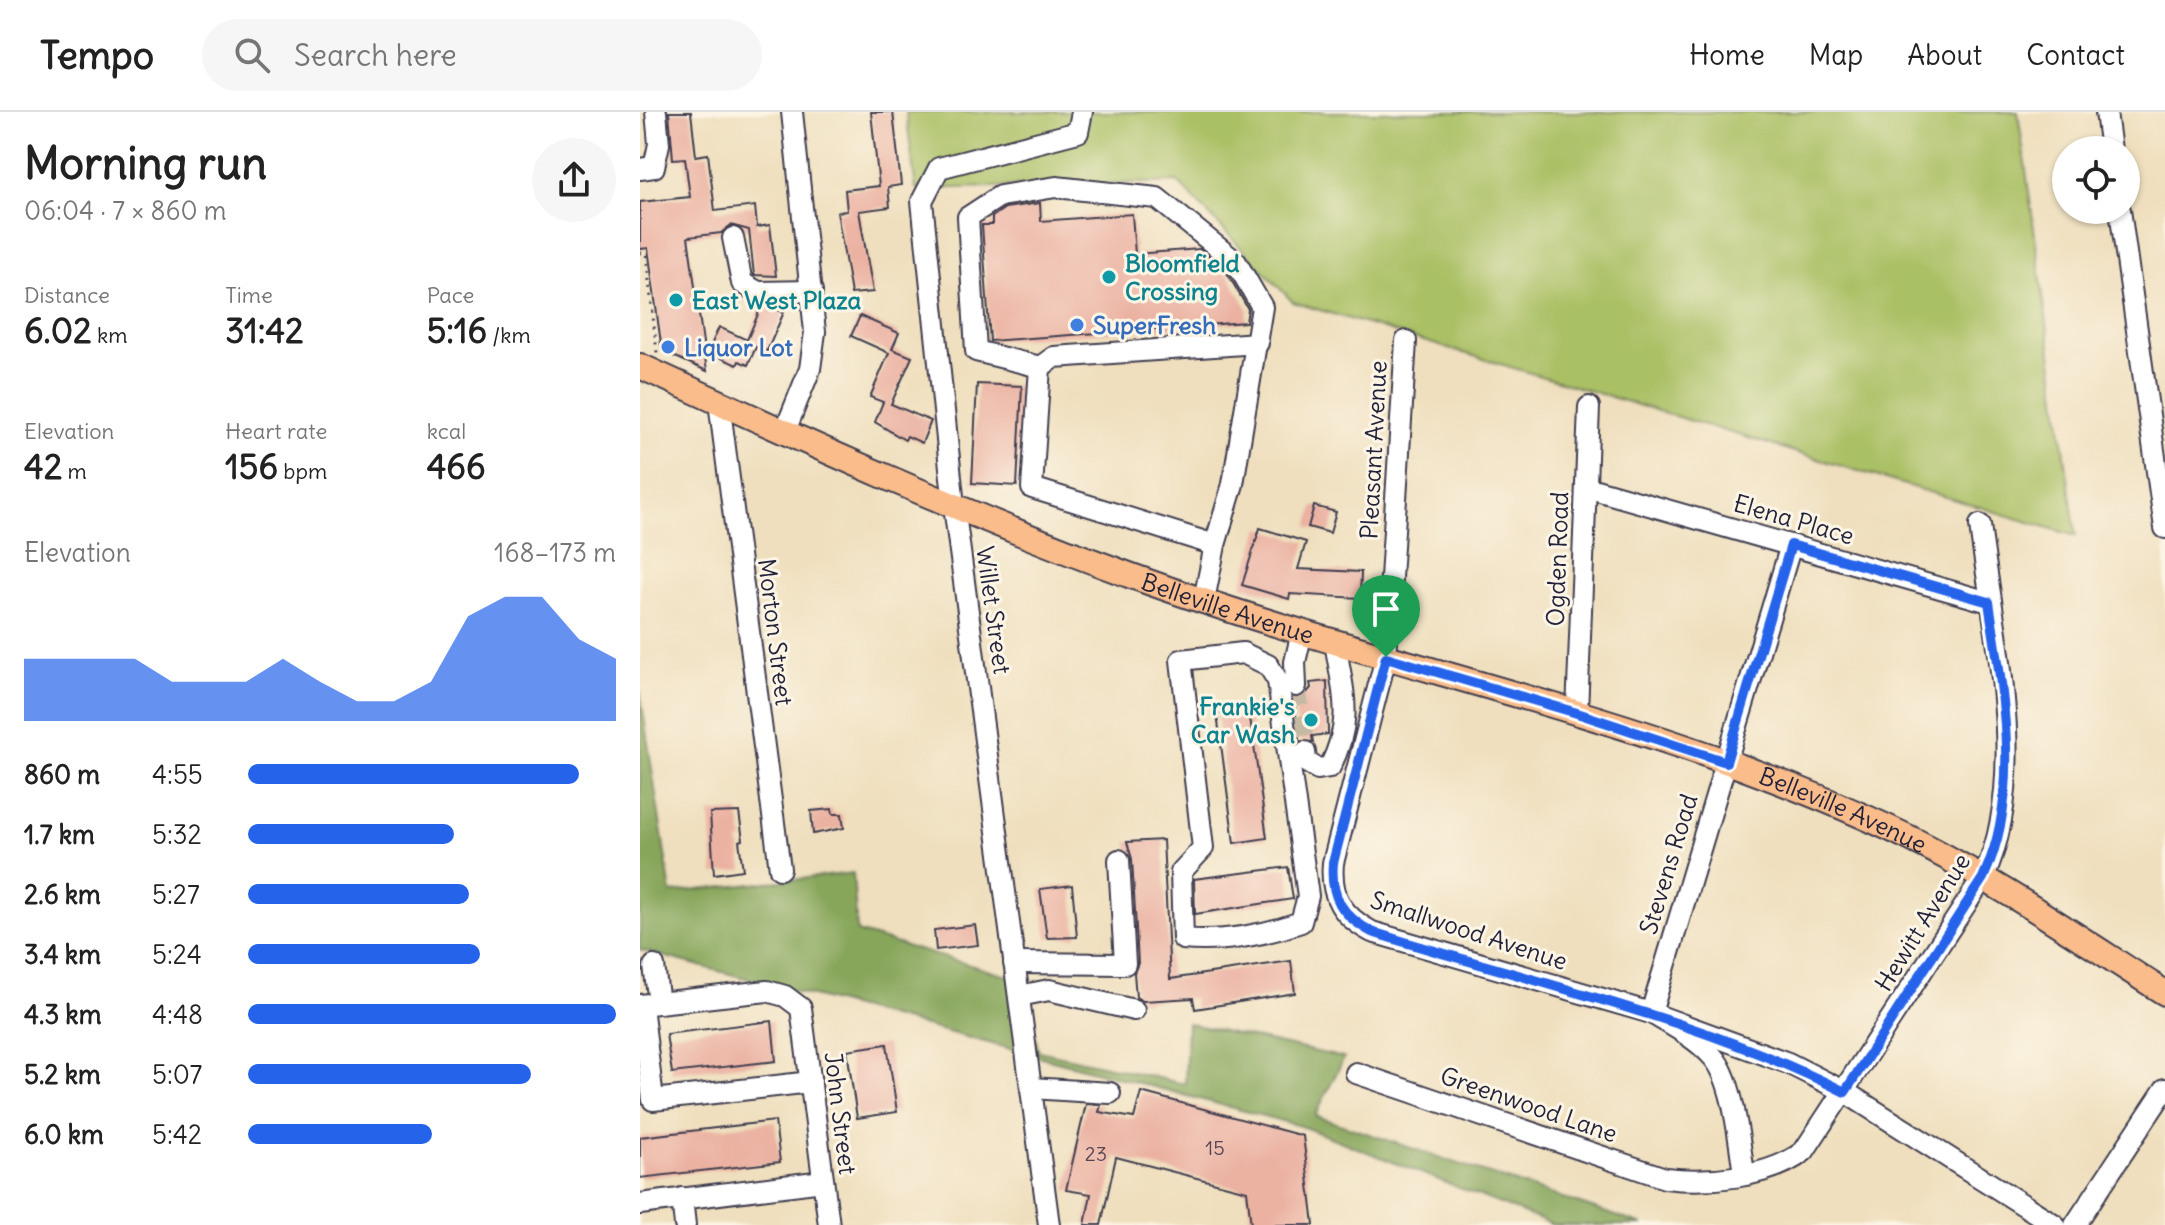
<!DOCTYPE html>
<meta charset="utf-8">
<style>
:root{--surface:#fff;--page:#f6f6f6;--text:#222;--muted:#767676;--line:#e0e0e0;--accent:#2563eb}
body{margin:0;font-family:Delius,sans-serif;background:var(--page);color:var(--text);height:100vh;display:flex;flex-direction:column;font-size:30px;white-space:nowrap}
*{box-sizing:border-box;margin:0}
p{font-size:26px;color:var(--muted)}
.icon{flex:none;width:44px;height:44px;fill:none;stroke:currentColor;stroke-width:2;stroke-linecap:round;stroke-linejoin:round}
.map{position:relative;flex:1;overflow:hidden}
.panel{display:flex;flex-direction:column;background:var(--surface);width:640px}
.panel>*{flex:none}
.buttons{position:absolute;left:1412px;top:24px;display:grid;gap:16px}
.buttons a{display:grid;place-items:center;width:88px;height:88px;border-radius:50%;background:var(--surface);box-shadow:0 2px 6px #0004;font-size:40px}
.pin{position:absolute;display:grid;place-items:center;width:68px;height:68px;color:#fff;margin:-82px -34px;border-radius:50% 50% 50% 0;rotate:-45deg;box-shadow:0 0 8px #0007}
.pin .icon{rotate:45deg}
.round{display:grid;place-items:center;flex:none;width:84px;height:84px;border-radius:42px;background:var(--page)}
.summary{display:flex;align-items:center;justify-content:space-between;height:136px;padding:0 24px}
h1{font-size:44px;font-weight:700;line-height:60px}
.stats{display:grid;grid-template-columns:repeat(3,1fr);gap:12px;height:136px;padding:8px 24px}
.stats div{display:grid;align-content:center}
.stats b{font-size:34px;font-weight:700}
.stats small{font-size:22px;font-weight:400}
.stats p{font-size:22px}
.chart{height:224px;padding:16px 24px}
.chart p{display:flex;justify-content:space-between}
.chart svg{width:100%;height:144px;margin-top:8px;fill:var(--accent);opacity:.7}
ul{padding:0 24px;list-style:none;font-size:26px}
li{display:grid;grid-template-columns:128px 96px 1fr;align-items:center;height:60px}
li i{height:20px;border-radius:10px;background:var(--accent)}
header{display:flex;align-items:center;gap:48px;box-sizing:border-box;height:112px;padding:0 40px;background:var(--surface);border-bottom:2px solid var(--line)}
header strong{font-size:38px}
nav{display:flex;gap:44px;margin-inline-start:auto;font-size:28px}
.search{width:560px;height:72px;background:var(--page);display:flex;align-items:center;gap:20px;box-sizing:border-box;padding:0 28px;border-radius:44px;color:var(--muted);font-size:30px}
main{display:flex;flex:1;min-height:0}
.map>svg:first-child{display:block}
.green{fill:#aac065;stroke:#667150;stroke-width:2}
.forest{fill:#87a65a;stroke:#54644a;stroke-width:2}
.building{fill:#ebb1a1}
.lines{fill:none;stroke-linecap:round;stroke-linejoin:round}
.minor-tunnel{stroke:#c6b9a4;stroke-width:20;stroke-dasharray:20 10;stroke-linecap:butt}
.minor-casing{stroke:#413e4f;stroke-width:24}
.major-casing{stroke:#413e4f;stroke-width:28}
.path{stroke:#413e4f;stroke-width:3;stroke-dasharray:2 6;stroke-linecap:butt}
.minor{stroke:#fff;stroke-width:20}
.major{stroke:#f9bc8a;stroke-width:24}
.route-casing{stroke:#fff;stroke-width:16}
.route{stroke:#2563eb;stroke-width:10}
.culture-dot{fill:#0f9aa8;stroke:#fcf5e5;stroke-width:3}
.shop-dot{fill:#3f7fe0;stroke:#fcf5e5;stroke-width:3}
.labels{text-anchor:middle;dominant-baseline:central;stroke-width:6;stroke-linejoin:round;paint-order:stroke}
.number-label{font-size:20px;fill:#544654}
.culture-label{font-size:24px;font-weight:bold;fill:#0d838f;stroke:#fcf5e5;text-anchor:start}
.shop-label{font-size:24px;font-weight:bold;fill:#366cbe;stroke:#fcf5e5;text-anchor:start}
.street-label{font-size:24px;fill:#22223b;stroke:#fcf5e5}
</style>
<header>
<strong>Tempo</strong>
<div class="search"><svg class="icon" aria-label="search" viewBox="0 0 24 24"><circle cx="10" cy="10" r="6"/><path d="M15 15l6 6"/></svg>Search here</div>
<nav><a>Home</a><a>Map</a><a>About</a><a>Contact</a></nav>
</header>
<main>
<section class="panel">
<div class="summary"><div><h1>Morning run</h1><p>06:04 · 7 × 860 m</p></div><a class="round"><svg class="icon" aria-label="share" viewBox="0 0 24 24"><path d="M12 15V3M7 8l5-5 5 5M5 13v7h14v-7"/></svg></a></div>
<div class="stats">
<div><p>Distance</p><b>6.02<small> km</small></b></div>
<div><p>Time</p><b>31:42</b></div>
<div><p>Pace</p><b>5:16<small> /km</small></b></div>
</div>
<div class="stats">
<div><p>Elevation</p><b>42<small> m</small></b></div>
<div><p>Heart rate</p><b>156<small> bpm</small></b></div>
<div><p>kcal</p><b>466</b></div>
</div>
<div class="chart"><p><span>Elevation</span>168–173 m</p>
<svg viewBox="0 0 160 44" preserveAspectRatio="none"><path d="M0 44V25L10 25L20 25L30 25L40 32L50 32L60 32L70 25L80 32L90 38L100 38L110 32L120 12L130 6L140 6L150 19L160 25V44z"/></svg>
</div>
<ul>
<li><b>860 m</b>4:55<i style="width:90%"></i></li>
<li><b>1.7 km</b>5:32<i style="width:56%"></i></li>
<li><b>2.6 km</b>5:27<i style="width:60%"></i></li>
<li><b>3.4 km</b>5:24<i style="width:63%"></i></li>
<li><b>4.3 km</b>4:48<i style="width:100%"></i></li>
<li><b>5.2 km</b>5:07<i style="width:77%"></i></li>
<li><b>6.0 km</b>5:42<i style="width:50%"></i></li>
</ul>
</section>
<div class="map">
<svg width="1525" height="1113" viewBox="0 0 1525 1113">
<rect width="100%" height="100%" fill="#fcf5e5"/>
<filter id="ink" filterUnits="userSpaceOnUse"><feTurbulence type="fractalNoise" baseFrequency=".0125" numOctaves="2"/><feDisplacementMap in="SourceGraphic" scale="16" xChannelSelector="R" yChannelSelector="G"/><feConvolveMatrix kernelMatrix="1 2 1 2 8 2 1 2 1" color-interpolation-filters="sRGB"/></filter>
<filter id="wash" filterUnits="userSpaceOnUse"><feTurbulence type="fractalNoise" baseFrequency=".006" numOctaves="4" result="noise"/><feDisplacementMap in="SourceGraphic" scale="32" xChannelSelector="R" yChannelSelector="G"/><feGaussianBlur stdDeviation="1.8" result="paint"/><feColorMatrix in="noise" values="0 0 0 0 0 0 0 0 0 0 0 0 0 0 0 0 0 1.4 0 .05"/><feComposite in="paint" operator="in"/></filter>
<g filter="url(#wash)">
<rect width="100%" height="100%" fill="#efdfbe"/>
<!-- green -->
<polygon class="green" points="266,0 1378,0 1436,424 653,190 538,70 276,77"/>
<!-- forest -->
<polygon class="forest" points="0,579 31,781 213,761 217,820 378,867 399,939 545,972 547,911 704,946 675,1004 1003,1113 913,1113 664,1015 0,838"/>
<g id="blocks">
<!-- building -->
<g class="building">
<polygon points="29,0 51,0 56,44 68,42 75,99 115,94 117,115 130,113 136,164 114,163 109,118 91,113 81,121 48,125 67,259 22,239 8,136 0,137 0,90 50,85 45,46 33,47"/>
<polygon points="231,0 253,0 261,73 248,75 250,95 219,99 233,180 211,182 197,100 207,99 205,78 239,74"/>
<polygon points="400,91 401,109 492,102 495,142 560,137 586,159 608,197 606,210 350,229 342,113 352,113 352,105 365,96"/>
<polygon points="122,193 144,200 127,239 116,235 108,253 99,249 97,253 68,240 79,215 107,228"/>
<polygon points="220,204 259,221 252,237 272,245 251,292 291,309 282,331 267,324 265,328 235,310 243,290 230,285 249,241 211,224"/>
<polygon points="337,272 382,274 377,374 332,371"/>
<polygon points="674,394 696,400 690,421 668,415"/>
<polygon points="620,416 666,430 658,457 721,460 720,486 650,482 649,487 602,473"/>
<polygon points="687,569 688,622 672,624 673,630 659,629 654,586 664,584 671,576 670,571"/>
<polygon points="609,598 627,726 594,731 577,602"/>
<polygon points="192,697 193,702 202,702 204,716 173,722 171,699"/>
<polygon points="99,700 103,728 99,729 103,758 74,762 70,701"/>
<polygon points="523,728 530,867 651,849 655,881 555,897 553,886 503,889 496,885 494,861 498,851 492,747 487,730"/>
<polygon points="648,755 653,787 555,802 554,767"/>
<polygon points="432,773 437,825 407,826 400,777"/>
<polygon points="335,813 338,833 296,838 294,818"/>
<polygon points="132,909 136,949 32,961 26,922"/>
<polygon points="247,932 257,1000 217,1006 207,938"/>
<polygon points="501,980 663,1024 674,1113 611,1113 607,1079 476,1045 461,1113 445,1113 451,1082 426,1078 446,992 461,993 459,1000 494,1006"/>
<polygon points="135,1009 140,1050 0,1066 0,1025"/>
</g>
</g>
</g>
<g filter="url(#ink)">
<use href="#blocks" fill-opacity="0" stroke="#413e4f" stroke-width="2"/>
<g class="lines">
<!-- minor-tunnel -->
<polyline class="minor-tunnel" points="656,574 665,640"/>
<!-- minor casing -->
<g class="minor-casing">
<g id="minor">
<polyline points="1466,0 1471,38"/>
<polyline points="0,57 14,55 19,32 16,0"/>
<polyline points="1480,98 1525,416"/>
<polyline points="93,126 102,171 118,180 172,179"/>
<path d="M766 229 746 545 693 751C690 785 702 804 732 820L1011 901C1033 914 1056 926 1073 945 1094 968 1099 1031 1104 1061"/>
<polyline points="400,255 414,245 618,231"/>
<polyline points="79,290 140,757"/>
<polyline points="145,319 170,257 175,220 152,0"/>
<polyline points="946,375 1349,490"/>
<polyline points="1151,433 1011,901 1148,951 1205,980 1415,1113"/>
<polyline points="564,488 575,433 392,376 400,255 336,239 328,105 360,84 416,75 517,86 596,150 622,195 593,372 575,433"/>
<path d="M603 541 628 553 638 569 668 784 661 810C625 823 581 831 543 827L541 760 563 736 541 548Z"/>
<polyline points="656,574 655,550 662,520"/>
<polyline points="937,601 949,295"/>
<path d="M665 640 666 650 678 657 690 655C714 607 703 581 695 530"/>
<polyline points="374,851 485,852 479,748"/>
<polyline points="14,854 19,891"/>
<polyline points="379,884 409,878 494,898"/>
<polyline points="0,893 127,879 145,884 161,896 189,1113"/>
<polyline points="2,893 13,988 171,970"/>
<path d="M716 961 1025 1066C1067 1071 1130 1066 1164 1039L1343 766C1391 664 1353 520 1340 413"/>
<polyline points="391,976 470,981"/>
<polyline points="42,1086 45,1113"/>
<polyline points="0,1092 183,1069"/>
<polyline points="409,1113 314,394 282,89 299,56 438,20 442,0"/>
<polyline points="1435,1113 1525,977"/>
</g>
</g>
<!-- major casing -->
<g class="major-casing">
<g id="major">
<path id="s1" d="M0 254C161 328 323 402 489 463 685 535 889 579 1085 649 1159 676 1237 707 1306 745 1381 786 1453 835 1525 881"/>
</g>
</g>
<!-- path -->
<polyline class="path" points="0,141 6,141 17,241"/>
<!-- minor -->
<use href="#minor" class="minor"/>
<!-- major -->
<use href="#major" class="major"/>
</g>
</g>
<g class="lines" filter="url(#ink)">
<!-- route casing -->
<g class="route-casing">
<path id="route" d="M1151 433 1349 490C1362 578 1383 681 1343 766L1205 980C1055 905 891 870 732 820 702 804 690 785 693 751L746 545 937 601 1086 650Z"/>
</g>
<!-- route -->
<use href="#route" class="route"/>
</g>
<!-- markers -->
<g class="culture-dot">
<circle cx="469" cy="165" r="8"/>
<circle cx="36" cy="188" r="8"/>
<circle cx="671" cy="608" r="8"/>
</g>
<g class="shop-dot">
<circle cx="437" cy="213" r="8"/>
<circle cx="28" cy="235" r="8"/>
</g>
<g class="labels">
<!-- number labels -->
<g class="number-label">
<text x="575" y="1035">15</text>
<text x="456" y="1041">23</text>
</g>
<!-- culture labels -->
<g class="culture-label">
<text x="485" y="151">Bloomfield<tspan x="485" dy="28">Crossing</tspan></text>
<text x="52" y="188">East West Plaza</text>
<text x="655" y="594" text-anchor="end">Frankie's<tspan x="655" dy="28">Car Wash</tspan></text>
</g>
<!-- shop labels -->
<g class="shop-label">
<text x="453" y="213">SuperFresh</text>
<text x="44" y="235">Liquor Lot</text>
</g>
<!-- street labels -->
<g class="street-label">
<text transform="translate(733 338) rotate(-87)">Pleasant Avenue</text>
<text transform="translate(1154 407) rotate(16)">Elena Place</text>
<text transform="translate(917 447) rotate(-88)">Ogden Road</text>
<text stroke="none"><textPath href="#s1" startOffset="636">Belleville Avenue</textPath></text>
<text transform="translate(354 498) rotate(82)">Willet Street</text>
<text transform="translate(136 520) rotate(83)">Morton Street</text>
<text stroke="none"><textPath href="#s1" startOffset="1284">Belleville Avenue</textPath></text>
<text transform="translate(1028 752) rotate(-73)">Stevens Road</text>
<text transform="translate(1282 810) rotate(-58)">Hewitt Avenue</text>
<text transform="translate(829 818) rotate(18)">Smallwood Avenue</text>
<text transform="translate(889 992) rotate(19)">Greenwood Lane</text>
<text transform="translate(201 1001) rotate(83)">John Street</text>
</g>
</g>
</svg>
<div class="buttons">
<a><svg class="icon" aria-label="locate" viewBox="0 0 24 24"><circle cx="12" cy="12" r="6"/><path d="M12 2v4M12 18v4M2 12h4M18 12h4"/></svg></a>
</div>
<div class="pin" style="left:746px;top:545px;background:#1e9e55"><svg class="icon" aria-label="arrive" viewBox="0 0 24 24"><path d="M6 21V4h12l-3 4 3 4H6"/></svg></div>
</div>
</main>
